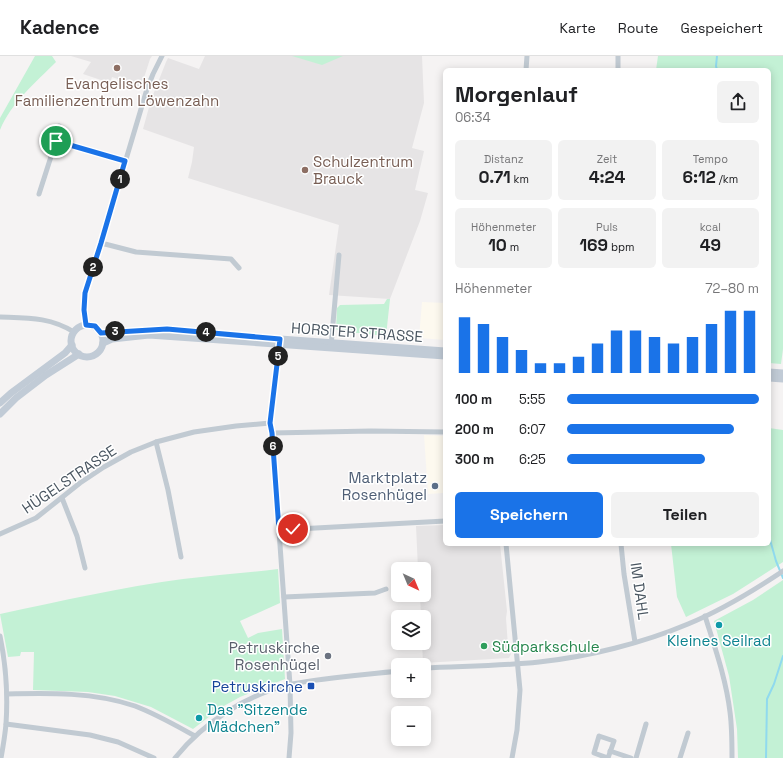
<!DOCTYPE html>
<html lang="de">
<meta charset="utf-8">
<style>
:root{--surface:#fff;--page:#f2f2f2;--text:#202124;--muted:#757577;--line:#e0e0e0;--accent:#1a73e8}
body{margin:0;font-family:"Space Grotesk",sans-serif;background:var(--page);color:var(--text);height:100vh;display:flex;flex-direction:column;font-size:15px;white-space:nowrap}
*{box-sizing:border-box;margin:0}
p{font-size:13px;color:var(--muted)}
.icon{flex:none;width:22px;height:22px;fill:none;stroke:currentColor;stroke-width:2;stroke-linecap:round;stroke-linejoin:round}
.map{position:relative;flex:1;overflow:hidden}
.drawer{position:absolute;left:443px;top:12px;width:328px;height:478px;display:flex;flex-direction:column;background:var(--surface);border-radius:6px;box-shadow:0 2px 10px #0003}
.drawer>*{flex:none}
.needle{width:26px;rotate:136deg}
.buttons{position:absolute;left:391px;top:506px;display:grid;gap:8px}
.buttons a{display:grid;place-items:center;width:40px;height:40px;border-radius:6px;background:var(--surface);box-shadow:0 2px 10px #0003;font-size:20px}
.pin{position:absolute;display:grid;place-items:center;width:34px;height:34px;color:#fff;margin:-17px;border:2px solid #fff;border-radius:50%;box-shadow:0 1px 4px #0007}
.km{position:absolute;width:20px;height:20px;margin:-10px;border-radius:50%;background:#222;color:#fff;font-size:11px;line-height:20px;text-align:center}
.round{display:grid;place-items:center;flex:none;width:42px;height:42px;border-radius:6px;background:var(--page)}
.headline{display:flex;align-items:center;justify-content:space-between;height:68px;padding:0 12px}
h1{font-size:22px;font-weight:800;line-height:30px}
.metrics{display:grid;grid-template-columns:repeat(3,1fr);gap:6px;height:68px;padding:4px 12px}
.metrics div{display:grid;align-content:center;border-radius:6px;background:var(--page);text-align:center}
.metrics b{font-size:17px;font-weight:800}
.metrics small{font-size:11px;font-weight:400}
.metrics p{font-size:11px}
.chart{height:112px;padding:8px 12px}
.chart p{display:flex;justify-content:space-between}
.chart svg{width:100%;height:72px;margin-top:4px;stroke:var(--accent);stroke-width:6}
.primary-button{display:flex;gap:8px;margin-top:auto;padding:8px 12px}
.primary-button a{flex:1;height:46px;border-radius:6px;background:var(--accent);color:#fff;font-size:16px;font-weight:800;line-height:46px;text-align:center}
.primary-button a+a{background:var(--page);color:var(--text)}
ul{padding:0 12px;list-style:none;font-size:13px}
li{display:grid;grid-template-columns:64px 48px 1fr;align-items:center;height:30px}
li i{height:10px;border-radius:5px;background:var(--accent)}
header{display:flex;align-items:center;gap:24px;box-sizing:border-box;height:56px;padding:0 20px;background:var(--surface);border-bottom:1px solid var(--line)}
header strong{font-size:19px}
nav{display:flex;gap:22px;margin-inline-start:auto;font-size:14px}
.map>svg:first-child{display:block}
.commercial{fill:#fdf9ef}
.education{fill:#e6e4e5}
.green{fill:#c3f1d5}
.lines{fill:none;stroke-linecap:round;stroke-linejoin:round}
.stream{stroke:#90daee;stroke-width:2}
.street{stroke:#c1cad2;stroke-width:5}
.secondary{stroke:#c1cbd6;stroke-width:7}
.route-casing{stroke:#fff;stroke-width:8}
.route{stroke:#1a73e8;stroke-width:5}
.education-dot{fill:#8d6e63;stroke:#fff;stroke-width:1.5}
.service-dot{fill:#5c6f8a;stroke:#fff;stroke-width:1.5}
.culture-dot{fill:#0f9aa8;stroke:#fff;stroke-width:1.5}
.leisure-dot{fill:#2e9e5b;stroke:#fff;stroke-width:1.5}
.worship-dot{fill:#6b7280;stroke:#fff;stroke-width:1.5}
.transit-dot{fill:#1a4fb4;stroke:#fff;stroke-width:1.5}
.labels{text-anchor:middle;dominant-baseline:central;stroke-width:3;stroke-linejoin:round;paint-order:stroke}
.education-label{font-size:15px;fill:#785e54;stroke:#fff}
.street-label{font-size:15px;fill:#4a5661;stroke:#fff}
.service-label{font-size:15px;fill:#4e5e75;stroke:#fff;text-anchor:end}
.culture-label{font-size:15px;fill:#0d838f;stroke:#fff}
.leisure-label{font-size:15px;fill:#27864d;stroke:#fff;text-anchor:start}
.worship-label{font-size:15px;fill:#5b616d;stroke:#fff;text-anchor:end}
.transit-label{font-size:15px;fill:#164399;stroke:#fff;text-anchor:end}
</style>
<header>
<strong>Kadence</strong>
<nav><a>Karte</a><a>Route</a><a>Gespeichert</a></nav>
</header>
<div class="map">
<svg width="783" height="702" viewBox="0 0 783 702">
<rect width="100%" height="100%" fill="#f5f3f3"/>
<!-- commercial -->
<g class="commercial">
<polygon points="422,246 445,247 445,284 419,282"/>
<polygon points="424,379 445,380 444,437 428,438"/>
</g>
<!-- education -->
<g class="education">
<polygon points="71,0 152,0 150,3 141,31 112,21 110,27 83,18 91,6"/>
<polygon points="205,0 422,0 424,47 412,92 424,95 415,134 428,137 420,165 390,243 329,239 339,169 188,122 192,106 194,91 143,73 151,44 166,6 168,2 199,13"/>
<polygon points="445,469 445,488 500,488 507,555 506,562 508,590 511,598 509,602 423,607 422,587 424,587 424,561 421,561 420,539 424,539 424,513 418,513 416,470"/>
</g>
<!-- green -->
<g class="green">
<path d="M35 0H52L56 6C36 26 11 47 0 74V62Z"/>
<polygon points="292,0 343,0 322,9"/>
<polygon points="658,0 783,0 783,293 781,308 769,307 769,14 656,14"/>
<polygon points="387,243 390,243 386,280 339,275 336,273 337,252 340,249 384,248"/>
<polygon points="769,372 783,374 783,506 733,538 686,561 677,541 671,488 769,488"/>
<path d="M278 513 280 547 240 565 248 582 258 577 282 573 285 623 240 641 222 651 193 673 151 651 115 640 88 636 33 634 34 596H21L20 600 8 601 0 558C61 545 122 531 183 523 215 519 246 517 278 513Z"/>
<polygon points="783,524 783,702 738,702 737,673 729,620 714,565 753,544"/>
</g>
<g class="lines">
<!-- stream -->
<g class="stream">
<polyline points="717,14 716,10 717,0"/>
<polyline points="769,480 776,505 783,522"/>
<polyline points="766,702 767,643 774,628 783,600"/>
</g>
<!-- street -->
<g class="street">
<polyline points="618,0 618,14"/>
<polyline points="526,14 527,0"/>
<polyline points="56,85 56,80 59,70"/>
<polyline points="39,138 56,85 125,105"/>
<polyline points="101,187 136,196 231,203 239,212"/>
<path d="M0 261C28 262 50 261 74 276"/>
<polyline points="86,269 85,237 101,187 147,33 153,18 162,0"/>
<polyline points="279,287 270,367 272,377 290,629 291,677 289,702"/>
<polyline points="331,290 339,199"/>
<polyline points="272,377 371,375 445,376"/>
<polyline points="156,386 168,434 181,501"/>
<polyline points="62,442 77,480 85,512"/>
<polyline points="279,474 445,465"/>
<polyline points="0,478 36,462 80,427 104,411 131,396 156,386 194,376 236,370 270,367"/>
<polyline points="506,488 520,634 517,674 512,702"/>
<polyline points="621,488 624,518 635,586"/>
<polyline points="284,541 375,537 386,533"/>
<path d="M705 560C715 592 726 623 730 656 732 671 732 687 732 702"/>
<path d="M0 580C6 609 8 638 6 668 5 679 3 691 1 702"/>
<path d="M424 612C462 610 501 610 539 606 587 601 643 587 688 568 722 554 753 535 783 515"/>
<path d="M7 638C49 637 94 636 135 650 156 658 175 669 195 680"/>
<polyline points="6,668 90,679 118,686 154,702"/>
<polygon points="599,680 614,685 608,702 594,697"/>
<polyline points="610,695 631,702"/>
<path d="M175 702C203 667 247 638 292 628 327 621 363 619 398 615"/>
<polyline points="636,702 646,668"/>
<polyline points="680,702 688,677"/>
</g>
<!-- secondary -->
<g class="secondary">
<circle cx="87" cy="285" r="16"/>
<polyline points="101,277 167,273 280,283 445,295"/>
<polyline points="103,287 112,283 149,279 445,300"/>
<polyline points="769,316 783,317"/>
<polyline points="769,322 783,323"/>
<polyline points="0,347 11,337 65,297 72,289"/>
<polyline points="0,358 16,342 46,319 79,298"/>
</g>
</g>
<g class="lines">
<!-- route casing -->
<g class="route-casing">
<polyline id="route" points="56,85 125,105 101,187 85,237 84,254 86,269 95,270 101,277 167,273 280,283 270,367 272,377 279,474 293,473"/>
</g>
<!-- route -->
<use href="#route" class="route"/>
</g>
<!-- markers -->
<g class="education-dot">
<circle cx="117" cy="12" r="4"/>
<circle cx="305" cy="114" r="4"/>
</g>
<circle class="service-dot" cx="435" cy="430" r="4"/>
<g class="culture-dot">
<circle cx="719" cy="569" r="4"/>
<circle cx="199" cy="662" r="4"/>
</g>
<circle class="leisure-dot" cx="484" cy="590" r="4"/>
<circle class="worship-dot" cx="328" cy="600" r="4"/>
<rect class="transit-dot" x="307" y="626" width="8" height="8" rx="2"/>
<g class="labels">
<!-- education labels -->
<g class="education-label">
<text x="117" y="27">Evangelisches<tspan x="117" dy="17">Familienzentrum Löwenzahn</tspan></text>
<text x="313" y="105" text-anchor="start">Schulzentrum<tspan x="313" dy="17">Brauck</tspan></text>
</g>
<!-- street labels -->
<g class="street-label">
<text transform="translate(357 276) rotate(4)">HORSTER STRASSE</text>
<text transform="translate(69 423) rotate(-34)">HÜGELSTRASSE</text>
<text transform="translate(640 535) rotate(82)">IM DAHL</text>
</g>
<!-- service labels -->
<g class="service-label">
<text x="427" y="421">Marktplatz<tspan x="427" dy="17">Rosenhügel</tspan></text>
</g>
<!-- culture labels -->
<g class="culture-label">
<text x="719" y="584">Kleines Seilrad</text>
<text x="207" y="653" text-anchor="start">Das "Sitzende<tspan x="207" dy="17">Mädchen"</tspan></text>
</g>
<!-- leisure labels -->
<g class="leisure-label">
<text x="492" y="590">Südparkschule</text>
</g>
<!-- worship labels -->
<g class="worship-label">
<text x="320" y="591">Petruskirche<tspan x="320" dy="17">Rosenhügel</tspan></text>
</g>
<!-- transit labels -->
<g class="transit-label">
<text x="303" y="630">Petruskirche</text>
</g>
</g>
</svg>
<div class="buttons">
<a><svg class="needle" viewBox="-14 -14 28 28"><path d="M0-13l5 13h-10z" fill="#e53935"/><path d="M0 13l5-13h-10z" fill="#757577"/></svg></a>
<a><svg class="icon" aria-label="layers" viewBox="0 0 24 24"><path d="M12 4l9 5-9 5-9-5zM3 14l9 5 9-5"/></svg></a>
<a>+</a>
<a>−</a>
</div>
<div class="pin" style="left:56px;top:85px;background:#1e9e55"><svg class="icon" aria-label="arrive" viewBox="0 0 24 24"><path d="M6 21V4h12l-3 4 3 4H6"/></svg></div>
<div class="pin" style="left:293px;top:473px;background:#d93025"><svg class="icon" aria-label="check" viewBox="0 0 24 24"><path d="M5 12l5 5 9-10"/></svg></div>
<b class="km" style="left:120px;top:123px">1</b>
<b class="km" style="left:93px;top:211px">2</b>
<b class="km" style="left:115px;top:275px">3</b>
<b class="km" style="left:206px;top:276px">4</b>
<b class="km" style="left:278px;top:300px">5</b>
<b class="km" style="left:273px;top:390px">6</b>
<section class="drawer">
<div class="headline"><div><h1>Morgenlauf</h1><p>06:34</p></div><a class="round"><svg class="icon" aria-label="share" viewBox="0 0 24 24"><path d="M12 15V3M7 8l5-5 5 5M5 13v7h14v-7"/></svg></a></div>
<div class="metrics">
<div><p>Distanz</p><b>0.71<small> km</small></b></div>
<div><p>Zeit</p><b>4:24</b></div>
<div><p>Tempo</p><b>6:12<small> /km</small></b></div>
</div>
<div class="metrics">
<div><p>Höhenmeter</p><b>10<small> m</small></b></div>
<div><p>Puls</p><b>169<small> bpm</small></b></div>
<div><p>kcal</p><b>49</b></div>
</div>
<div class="chart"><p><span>Höhenmeter</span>72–80 m</p>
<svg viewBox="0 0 160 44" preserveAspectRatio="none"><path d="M5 44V10M15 44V14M25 44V22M35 44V30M45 44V38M55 44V38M65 44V34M75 44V26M85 44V18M95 44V18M105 44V22M115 44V26M125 44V22M135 44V14M145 44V6M155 44V6"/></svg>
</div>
<ul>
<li><b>100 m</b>5:55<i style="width:100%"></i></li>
<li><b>200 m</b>6:07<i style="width:87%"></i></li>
<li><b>300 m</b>6:25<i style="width:72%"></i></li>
</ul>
<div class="primary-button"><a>Speichern</a><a>Teilen</a></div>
</section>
</div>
